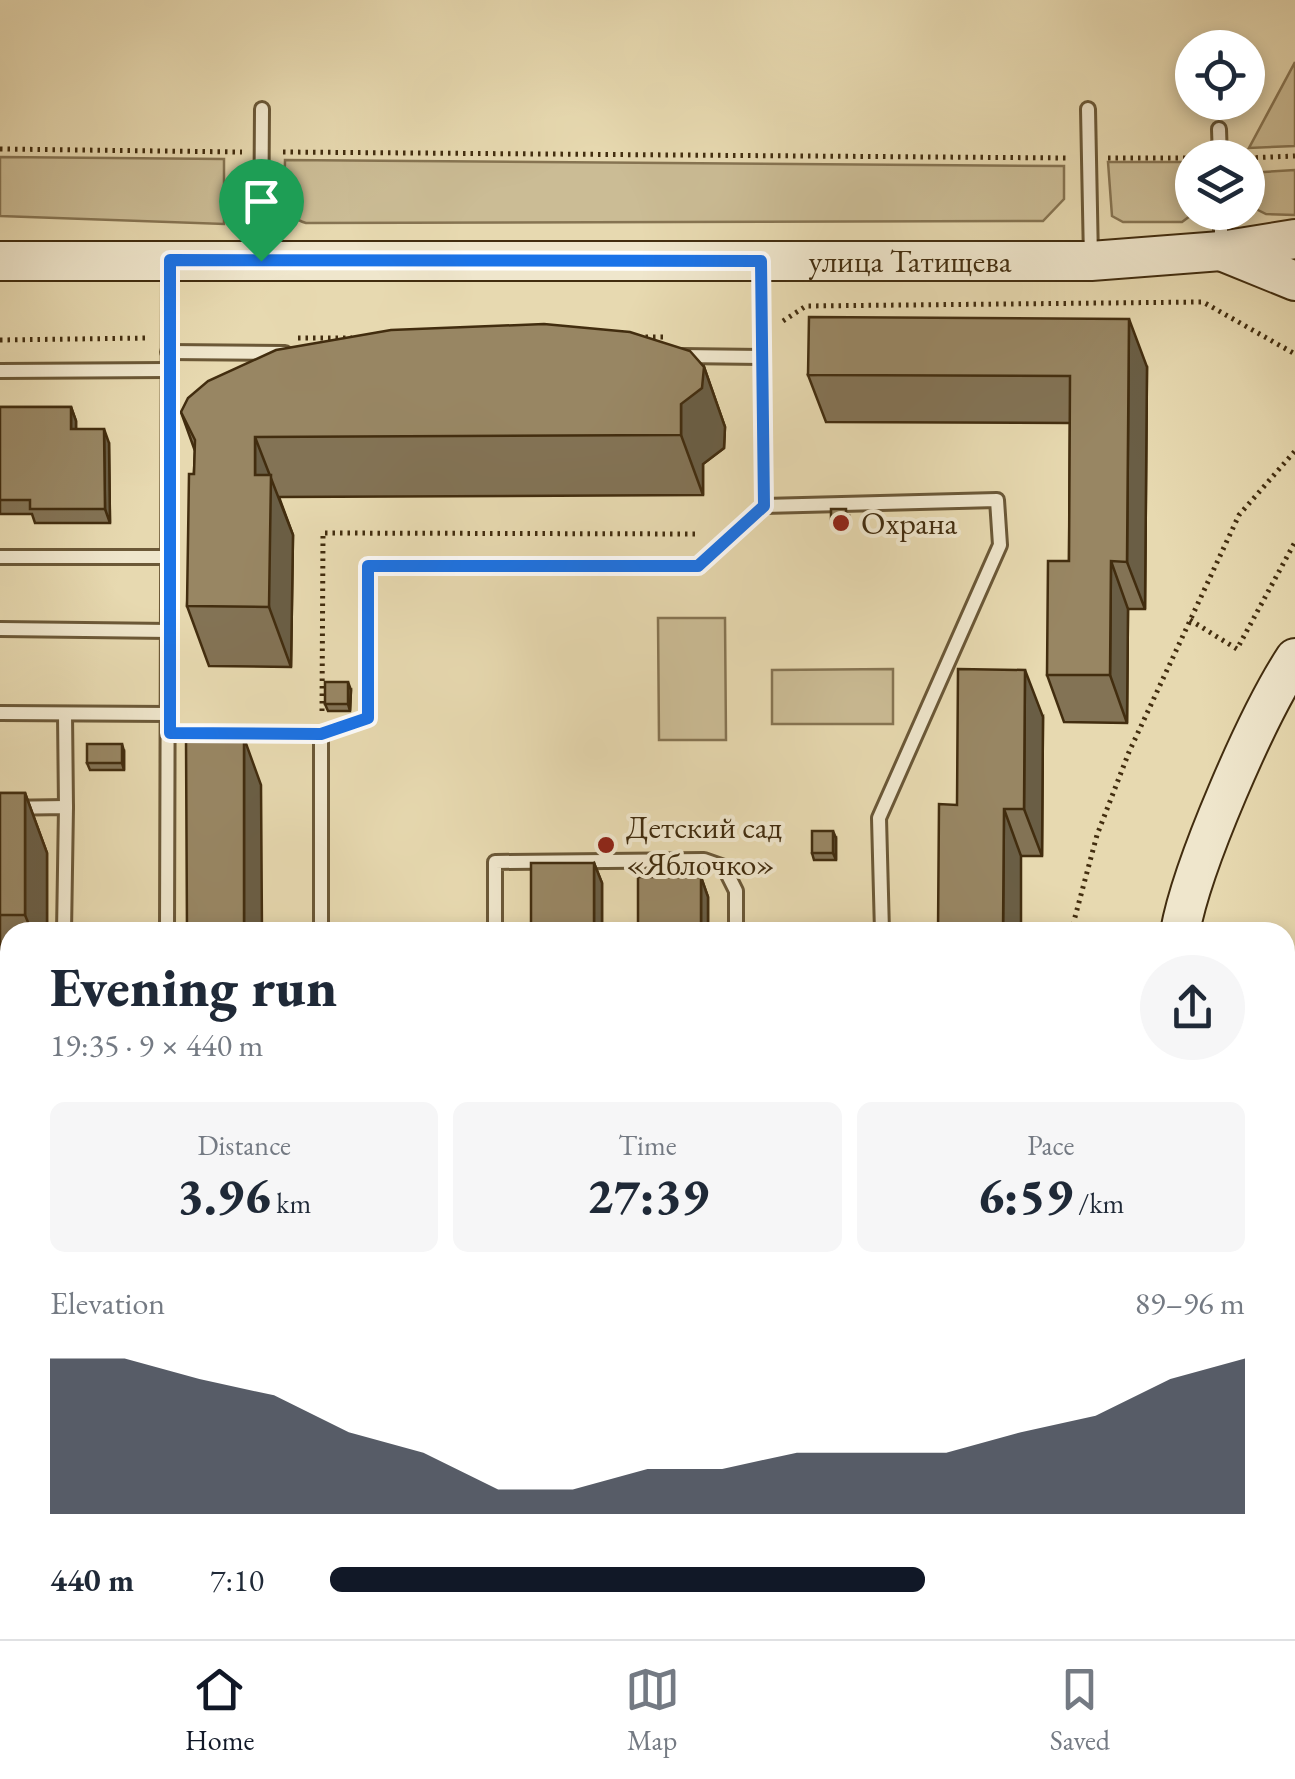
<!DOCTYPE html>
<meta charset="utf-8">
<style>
:root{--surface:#fff;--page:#f6f6f7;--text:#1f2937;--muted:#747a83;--line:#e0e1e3;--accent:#111827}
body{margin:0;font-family:"EB Garamond",serif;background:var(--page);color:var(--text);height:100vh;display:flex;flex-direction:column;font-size:38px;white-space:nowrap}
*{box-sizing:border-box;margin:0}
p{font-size:32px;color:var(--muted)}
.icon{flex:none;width:55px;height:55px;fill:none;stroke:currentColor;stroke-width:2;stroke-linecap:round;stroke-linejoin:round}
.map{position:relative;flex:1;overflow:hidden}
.side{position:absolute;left:0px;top:922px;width:1295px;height:718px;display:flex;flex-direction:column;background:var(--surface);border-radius:30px 30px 0 0;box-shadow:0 5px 15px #0003}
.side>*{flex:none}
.fabs{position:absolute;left:1175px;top:30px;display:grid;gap:20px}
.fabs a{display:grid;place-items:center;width:90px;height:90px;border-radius:50%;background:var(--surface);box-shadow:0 5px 15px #0003;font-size:50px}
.pin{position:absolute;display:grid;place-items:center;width:85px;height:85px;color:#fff;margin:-102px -42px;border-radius:50% 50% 50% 0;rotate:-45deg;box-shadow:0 0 10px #0007}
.pin .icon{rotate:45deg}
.round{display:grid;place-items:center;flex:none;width:105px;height:105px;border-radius:52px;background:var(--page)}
.overview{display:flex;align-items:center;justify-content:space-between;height:170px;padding:0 50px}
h1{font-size:55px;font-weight:800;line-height:75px}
.figures{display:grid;grid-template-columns:repeat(3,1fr);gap:15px;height:170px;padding:10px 50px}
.figures div{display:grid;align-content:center;border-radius:15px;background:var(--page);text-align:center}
.figures b{font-size:50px;font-weight:800}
.figures small{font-size:28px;font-weight:400}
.figures p{font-size:28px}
.chart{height:280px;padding:20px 50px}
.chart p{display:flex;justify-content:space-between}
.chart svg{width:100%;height:180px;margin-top:10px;fill:var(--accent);opacity:.7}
ul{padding:0 50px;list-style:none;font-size:32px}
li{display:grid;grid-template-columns:160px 120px 1fr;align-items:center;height:75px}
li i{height:25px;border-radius:12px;background:var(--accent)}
.tabs{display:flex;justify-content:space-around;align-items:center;height:140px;border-top:2px solid var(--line);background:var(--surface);font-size:28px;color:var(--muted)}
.tabs a{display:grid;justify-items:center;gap:5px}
.tabs .active{color:var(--accent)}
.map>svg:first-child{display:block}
.green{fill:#cbbc95;stroke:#867452;stroke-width:2.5}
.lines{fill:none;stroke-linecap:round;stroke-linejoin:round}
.lane-casing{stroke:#6b5837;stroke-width:18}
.secondary-casing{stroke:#422d0f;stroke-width:42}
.path{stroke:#422d0f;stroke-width:5;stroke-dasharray:2.5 5;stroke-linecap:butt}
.lane{stroke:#efe6cc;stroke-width:12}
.secondary{stroke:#efe6cc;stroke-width:38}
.wall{fill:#837355;stroke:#422d0f;stroke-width:2.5}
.shaded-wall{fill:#6a5e45;stroke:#422d0f;stroke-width:2.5}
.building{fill:#988663;stroke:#422d0f;stroke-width:2.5}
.route-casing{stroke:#fff;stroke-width:20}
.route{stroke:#1a73e8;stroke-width:12}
.poi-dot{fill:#8f2418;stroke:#efe6cc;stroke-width:4}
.labels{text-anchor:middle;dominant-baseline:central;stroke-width:8;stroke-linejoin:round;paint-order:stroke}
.street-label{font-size:32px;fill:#422d0f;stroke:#efe6cc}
.poi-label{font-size:32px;fill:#422d0f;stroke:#efe6cc;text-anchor:start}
</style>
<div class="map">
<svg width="1295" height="1639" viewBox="0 0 1295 1639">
<rect width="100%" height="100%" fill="#e7d9b0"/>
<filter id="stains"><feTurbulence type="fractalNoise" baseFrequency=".002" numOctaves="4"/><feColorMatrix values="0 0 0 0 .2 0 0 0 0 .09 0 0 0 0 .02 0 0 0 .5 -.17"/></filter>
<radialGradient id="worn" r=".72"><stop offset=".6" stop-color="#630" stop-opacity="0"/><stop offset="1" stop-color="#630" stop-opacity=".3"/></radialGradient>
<!-- green -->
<g class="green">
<polygon points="1295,62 1295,146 1249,148"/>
<polygon points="0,157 224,159 224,224 0,216"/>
<path d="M285 160 1064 166V199L1043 221 306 223C277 215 285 185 285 160Z"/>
<polygon points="1108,162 1191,162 1190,216 1182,222 1123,222 1112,216"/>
<polygon points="1295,170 1295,215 1266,214 1250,206 1248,173"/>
<polygon points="658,618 725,618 726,740 659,740"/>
<polygon points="893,669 893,724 772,724 772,670"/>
</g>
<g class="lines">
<!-- lane casing -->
<g class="lane-casing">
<g id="lane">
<polyline points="1088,109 1091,259"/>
<polyline points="1219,129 1220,158"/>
<polyline points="1221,212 1221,245"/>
<polyline points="261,256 262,109"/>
<polyline points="761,263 764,506"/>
<polyline points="168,352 285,353"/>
<polyline points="680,356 762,357"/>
<polyline points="0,371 168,370"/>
<polyline points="0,557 169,557"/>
<polyline points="0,629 170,631"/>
<polyline points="0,713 170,714"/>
<polyline points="65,714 66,807"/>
<polyline points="170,733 321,734 368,718 368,566 698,566 764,506 997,500 1000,545 879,818 882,932"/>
<polyline points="321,734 321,932"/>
<polyline points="0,808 66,807 64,932"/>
<polyline points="167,932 169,265"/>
<polyline points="495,932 495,862 704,860 724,867 736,891 736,932"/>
<polyline points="0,1043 10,1043"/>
<polyline points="0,1478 10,1478"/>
<polyline points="330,1630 330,1639"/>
<polyline points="891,1630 891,1639"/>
<polyline points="1017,1630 1017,1639"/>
</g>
</g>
<!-- secondary casing -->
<g class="secondary-casing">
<g id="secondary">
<polyline points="1221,251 1295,281"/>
<path id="s1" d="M0 261H1091L1221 251 1295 239"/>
<path d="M1180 932C1192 865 1257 716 1295 658"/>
<polyline points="1159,1639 1159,1630"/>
</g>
</g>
<!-- path -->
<g class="path">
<polyline points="0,149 242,152"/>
<polyline points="283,152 1067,158"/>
<polyline points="1108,158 1192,158"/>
<polyline points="1248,158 1295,156"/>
<polyline points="783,321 806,306 1203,302 1295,354"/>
<polyline points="638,337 667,337"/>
<polyline points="298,338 352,338"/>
<polyline points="0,340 147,338"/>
<polyline points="1190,620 1237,649 1295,542"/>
<polyline points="322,711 323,533 699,534"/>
<polyline points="1071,932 1097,835 1129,752 1239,515 1295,451"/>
<polyline points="1285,1004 1295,974"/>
<polyline points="469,1639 480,1630"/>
<polyline points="1254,1639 1254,1630"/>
</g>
<!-- lane -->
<use href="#lane" class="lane"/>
<!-- secondary -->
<use href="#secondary" class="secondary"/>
</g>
<!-- wall -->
<g class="wall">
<polygon points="704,367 725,427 724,448 703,464 703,495 279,497 293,535 291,667 209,666 187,606 195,451 181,412"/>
<polygon points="1147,367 1145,609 1128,609 1127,723 1064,722 1047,675 1069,561 1070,423 826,422 808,375"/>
<polygon points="0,407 71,407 76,421 76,429 109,443 110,523 35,523 32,514 0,514"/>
<polygon points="849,516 848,529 834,529 831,522"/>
<polygon points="351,690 350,711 328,711 325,704"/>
<polygon points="1043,717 1042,856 1021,856 957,805"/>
<polygon points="124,751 124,770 90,770 87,763"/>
<polygon points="0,793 25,793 47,853 47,932 10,932 10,975 0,975"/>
<polygon points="836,838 836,860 814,860 812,853"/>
<polygon points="594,863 602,883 602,928 638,928 701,877 708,897 708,932 532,932 531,930"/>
<polygon points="0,1481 10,1481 10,1630 136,1630 136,1639 0,1639"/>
<rect x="392" y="1630" width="72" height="1"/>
</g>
<!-- shaded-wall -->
<g class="shaded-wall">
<polygon points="1129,319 1147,367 1145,609 1127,562"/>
<polygon points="704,367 725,427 724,448 703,464 703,495 681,435 681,404"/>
<polygon points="71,407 76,421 76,443 71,429"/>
<polygon points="104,429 109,443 110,523 105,509"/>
<polygon points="255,437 293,535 291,667 269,607 255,475"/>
<polygon points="1111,561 1128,609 1127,723 1110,675"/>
<polygon points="1025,670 1043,717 1042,856 1024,809"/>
<polygon points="348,682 351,690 350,711 348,704"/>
<polygon points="244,738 261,785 262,932 244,932"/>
<polygon points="122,744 124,751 124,770 122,763"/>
<polygon points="25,793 47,853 47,932 32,932 25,915"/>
<polygon points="1004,809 1021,856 1021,932 1003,932"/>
<polygon points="833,831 836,838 836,860 833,853"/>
<polygon points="594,863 602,883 602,932 594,928"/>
<polygon points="701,877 708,897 708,932 702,932 701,930"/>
<polygon points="128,1630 136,1630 136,1639 132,1639"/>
</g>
<!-- building -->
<g class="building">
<polygon points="809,317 1129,319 1127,562 1111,561 1110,675 1047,675 1048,561 1069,561 1070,376 808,375"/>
<polygon points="544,324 630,332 690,351 704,367 702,388 681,404 681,435 255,437 255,475 271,475 269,607 187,606 189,474 194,474 195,440 181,412 188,398 208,381 276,350 391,330"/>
<polygon points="0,407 71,407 71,429 104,429 105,509 30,509 30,500 0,500"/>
<rect x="831" y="509" width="15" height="13"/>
<polygon points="958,669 1025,670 1024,809 1004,809 1003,932 938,932 939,804 957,805"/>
<rect x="325" y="682" width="23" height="22"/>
<polygon points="186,738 244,738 244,932 187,932"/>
<rect x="87" y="744" width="35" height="19"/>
<rect x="0" y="793" width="25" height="122"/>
<rect x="812" y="831" width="21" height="22"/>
<polygon points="531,863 594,863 594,928 638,928 638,877 701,877 701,930 650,930 650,932 531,930"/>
<rect x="0" y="1481" width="10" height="109"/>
</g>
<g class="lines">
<!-- route casing -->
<g class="route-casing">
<polygon id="route" points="170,260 761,261 764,506 698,566 368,566 368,718 321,734 170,733"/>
</g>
<!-- route -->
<use href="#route" class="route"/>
</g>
<!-- markers -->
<g class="poi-dot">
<circle cx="841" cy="523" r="10"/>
<circle cx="606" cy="845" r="10"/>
</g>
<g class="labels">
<!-- street labels -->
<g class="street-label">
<text stroke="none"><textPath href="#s1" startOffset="910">улица Татищева</textPath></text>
</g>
<!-- poi labels -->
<g class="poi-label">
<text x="861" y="523">Охрана</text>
<text x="626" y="827">Детский сад<tspan x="626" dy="37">«Яблочко»</tspan></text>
</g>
</g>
<rect width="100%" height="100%" filter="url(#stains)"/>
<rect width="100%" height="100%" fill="url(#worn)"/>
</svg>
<div class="fabs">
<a><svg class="icon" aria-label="locate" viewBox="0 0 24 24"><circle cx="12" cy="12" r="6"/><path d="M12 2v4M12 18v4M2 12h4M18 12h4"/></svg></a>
<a><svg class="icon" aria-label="layers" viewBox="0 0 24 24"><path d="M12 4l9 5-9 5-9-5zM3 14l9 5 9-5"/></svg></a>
</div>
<div class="pin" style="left:261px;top:261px;background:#1e9e55"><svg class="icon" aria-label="arrive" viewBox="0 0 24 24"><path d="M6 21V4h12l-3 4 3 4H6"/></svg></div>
<section class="side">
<div class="overview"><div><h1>Evening run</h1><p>19:35 · 9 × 440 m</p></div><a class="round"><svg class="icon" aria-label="share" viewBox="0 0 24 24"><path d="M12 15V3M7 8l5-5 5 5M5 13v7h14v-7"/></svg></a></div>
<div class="figures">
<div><p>Distance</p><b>3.96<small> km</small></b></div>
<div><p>Time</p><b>27:39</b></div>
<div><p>Pace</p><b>6:59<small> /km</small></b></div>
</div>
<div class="chart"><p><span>Elevation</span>89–96 m</p>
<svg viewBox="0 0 160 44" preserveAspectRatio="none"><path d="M0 44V6L10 6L20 11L30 15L40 24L50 29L60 38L70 38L80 33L90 33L100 29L110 29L120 29L130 24L140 20L150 11L160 6V44z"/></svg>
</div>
<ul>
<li><b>440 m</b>7:10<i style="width:65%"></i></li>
</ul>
</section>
</div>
<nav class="tabs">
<a class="active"><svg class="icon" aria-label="home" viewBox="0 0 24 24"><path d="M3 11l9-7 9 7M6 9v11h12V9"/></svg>Home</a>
<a><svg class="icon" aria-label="map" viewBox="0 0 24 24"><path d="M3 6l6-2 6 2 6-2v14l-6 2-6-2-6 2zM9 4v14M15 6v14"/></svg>Map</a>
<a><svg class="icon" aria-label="saved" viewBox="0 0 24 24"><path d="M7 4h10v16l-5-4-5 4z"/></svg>Saved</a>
</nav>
